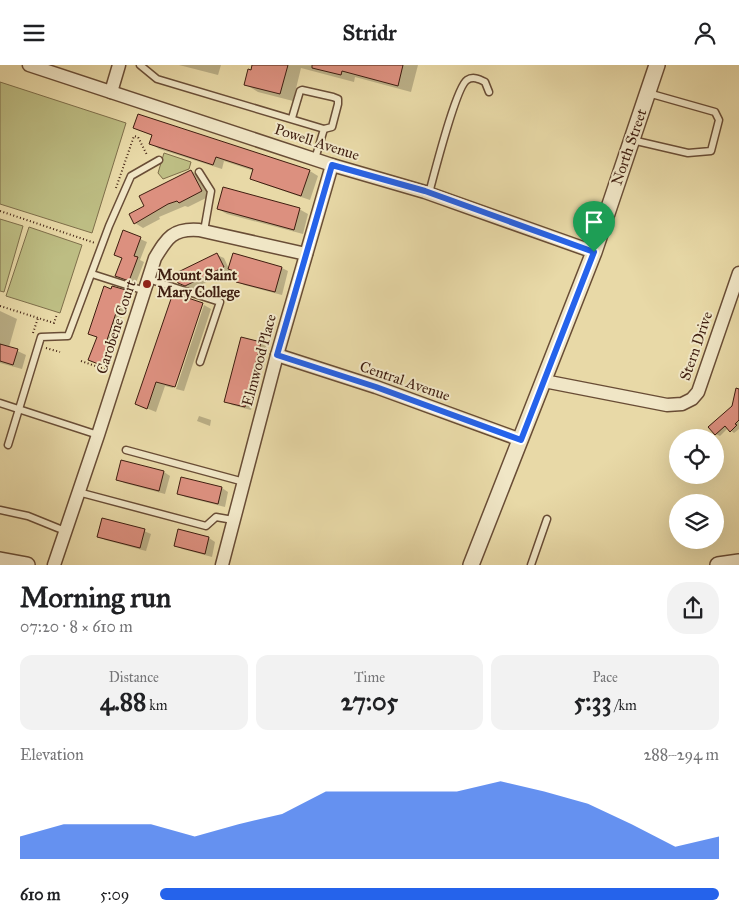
<!DOCTYPE html>
<meta charset="utf-8">
<style>
:root{--surface:#fff;--page:#f2f2f2;--text:#202124;--muted:#757577;--accent:#2563eb}
body{margin:0;font-family:"IM FELL Great Primer",serif;background:var(--page);color:var(--text);height:100vh;display:flex;flex-direction:column;font-size:19px;white-space:nowrap}
*{box-sizing:border-box;margin:0}
p{font-size:16px;color:var(--muted)}
.icon{flex:none;width:28px;height:28px;fill:none;stroke:currentColor;stroke-width:2;stroke-linecap:round;stroke-linejoin:round}
.map{position:relative;height:500px;overflow:hidden}
.sheet{display:flex;flex-direction:column;background:var(--surface);flex:1}
.sheet>*{flex:none}
.controls{position:absolute;left:669px;top:364px;display:grid;gap:10px}
.controls a{display:grid;place-items:center;width:55px;height:55px;border-radius:50%;background:var(--surface);box-shadow:0 5px 20px #0002;font-size:25px}
.pin{position:absolute;display:grid;place-items:center;width:42px;height:42px;color:#fff;margin:-51px -21px;border-radius:50% 50% 50% 0;rotate:-45deg;box-shadow:0 0 5px #0007}
.pin .icon{rotate:45deg}
.round{display:grid;place-items:center;flex:none;width:52px;height:52px;border-radius:20px;background:var(--page)}
.summary{display:flex;align-items:center;justify-content:space-between;height:85px;padding:0 20px}
h1{font-size:28px;font-weight:800;line-height:38px}
.figures{display:grid;grid-template-columns:repeat(3,1fr);gap:8px;height:85px;padding:5px 20px}
.figures div{display:grid;align-content:center;border-radius:12px;background:var(--page);text-align:center}
.figures b{font-size:25px;font-weight:800}
.figures small{font-size:14px;font-weight:400}
.figures p{font-size:14px}
.chart{height:140px;padding:10px 20px}
.chart p{display:flex;justify-content:space-between}
.chart svg{width:100%;height:90px;margin-top:5px;fill:var(--accent);opacity:.7}
ul{padding:0 20px;list-style:none;font-size:16px}
li{display:grid;grid-template-columns:80px 60px 1fr;align-items:center;height:38px}
li i{height:12px;border-radius:6px;background:var(--accent)}
header{display:flex;justify-content:space-between;align-items:center;height:65px;padding:0 20px;background:var(--surface);font-size:22px;font-weight:800}
.map>svg:first-child{display:block}
.green{fill:#bdbd83;stroke:#7e6e4a}
.shadow{fill:#0003}
.building{fill:#dc907f;stroke:#3f1e10}
.lines{fill:none;stroke-linecap:round;stroke-linejoin:round}
.service-casing{stroke:#694d36;stroke-width:9}
.minor-casing{stroke:#694d36;stroke-width:15}
.tertiary-casing{stroke:#694d36;stroke-width:18}
.path{stroke:#3f1e10;stroke-width:2;stroke-dasharray:1 2.5;stroke-linecap:butt}
.service{stroke:#f0e6c6;stroke-width:6}
.minor{stroke:#f0e6c6;stroke-width:12}
.tertiary{stroke:#f0e6c6;stroke-width:15}
.route-casing{stroke:#fff;stroke-width:10}
.route{stroke:#2563eb;stroke-width:6}
.poi-dot{fill:#8f2418;stroke:#f0e6c6;stroke-width:2}
.labels{text-anchor:middle;dominant-baseline:central;stroke-width:4;stroke-linejoin:round;paint-order:stroke}
.street-label{font-size:15px;fill:#3f1e10;stroke:#f0e6c6}
.poi-label{font-size:15px;font-weight:bold;fill:#3f1e10;stroke:#f0e6c6;text-anchor:start}
</style>
<header><svg class="icon" aria-label="menu" viewBox="0 0 24 24"><path d="M4 6h16M4 12h16M4 18h16"/></svg>Stridr<svg class="icon" aria-label="person" viewBox="0 0 24 24"><circle cx="12" cy="8" r="4"/><path d="M4 21q1-7 8-7t8 7"/></svg></header>
<div class="map">
<svg width="739" height="500" viewBox="0 0 739 500">
<rect width="100%" height="100%" fill="#e8d9a7"/>
<filter id="stains"><feTurbulence type="fractalNoise" baseFrequency=".004" numOctaves="4"/><feColorMatrix values="0 0 0 0 .2 0 0 0 0 .09 0 0 0 0 .02 0 0 0 .5 -.17"/></filter>
<radialGradient id="worn" r=".72"><stop offset=".6" stop-color="#630" stop-opacity="0"/><stop offset="1" stop-color="#630" stop-opacity=".3"/></radialGradient>
<!-- green -->
<g class="green">
<polygon points="0,17 126,58 92,168 0,139"/>
<polygon points="164,88 191,97 189,104 163,114 158,108"/>
<polygon points="0,154 23,161 4,227 0,226"/>
<polygon points="29,162 82,180 60,248 6,231"/>
</g>
<!-- shadow -->
<g class="shadow">
<polygon points="179,0 221,0 218,10"/>
<polygon points="253,0 418,0 411,27 355,12 354,17 301,3 293,36 258,27 245,19"/>
<polygon points="135,63 310,106 318,111 310,135 260,118 252,113 254,106 224,96 222,104 159,84 151,79 153,71"/>
<polygon points="191,106 200,111 210,131 188,142 185,141 159,152 160,154 143,163 135,158 146,141"/>
<polygon points="218,144 299,144 308,149 303,169 227,149"/>
<polygon points="124,167 147,177 140,195 144,197 136,218 117,211 123,193"/>
<polygon points="217,190 224,193 230,206 192,224 179,217"/>
<polygon points="282,203 288,206 282,230 244,220 238,216 235,207 230,204"/>
<polygon points="112,225 125,226 132,230 131,232 125,251 122,251 113,279 115,280 108,302 90,295 98,272 90,268"/>
<polygon points="202,239 173,323 165,321 156,347 136,339"/>
<polygon points="204,240 211,244 184,326 176,324"/>
<polygon points="0,246 17,254 9,282 26,290 22,304 0,298"/>
<polygon points="242,274 261,278 267,282 251,345 232,340 226,336"/>
<polygon points="739,328 739,364 734,368 728,363 720,371 716,369"/>
<polygon points="199,351 211,355 210,361 197,356"/>
<polygon points="122,396 164,407 170,411 165,429 124,418 118,414"/>
<polygon points="182,414 222,423 228,427 225,442 185,432 179,428"/>
<polygon points="144,466 151,469 146,486 105,475 99,471"/>
<polygon points="179,466 209,473 215,477 212,492 182,484 176,480"/>
</g>
<!-- building -->
<g class="building">
<polygon points="252,0 288,0 280,29 244,20 248,4 251,5"/>
<polygon points="312,0 403,0 398,21 342,6 341,10 312,3"/>
<polygon points="138,49 310,105 301,131 250,114 253,104 216,92 213,100 149,79 152,70 133,63"/>
<polygon points="191,105 202,126 179,138 177,136 168,139 134,159 129,149 144,141 139,131"/>
<polygon points="223,122 300,143 294,165 217,144"/>
<polygon points="123,165 141,172 134,191 138,192 129,216 115,211 122,193 114,190"/>
<polygon points="217,188 224,202 185,221 178,218 174,209"/>
<polygon points="233,188 282,202 275,227 236,217 237,214 232,212 234,206 228,204"/>
<polygon points="104,221 111,224 112,221 126,225 125,229 118,249 116,248 107,275 109,275 101,300 88,295 97,272 88,269"/>
<polygon points="173,228 203,238 175,322 156,317 147,344 135,339"/>
<polygon points="241,272 261,277 245,342 224,337"/>
<polygon points="0,279 18,284 13,300 0,296"/>
<polygon points="736,323 739,324 739,355 735,359 737,360 730,367 725,361 715,370 708,362 732,341"/>
<polygon points="121,395 164,406 159,426 116,415"/>
<polygon points="181,412 222,422 218,439 177,429"/>
<polygon points="102,453 145,464 140,483 97,472"/>
<polygon points="178,464 209,472 205,489 174,481"/>
</g>
<g class="lines">
<!-- service casing -->
<g class="service-casing">
<g id="service">
<polyline points="140,0 157,14 324,64 315,94"/>
<polyline points="292,53 300,26 302,25 333,32 338,34 338,39 332,62 324,64"/>
<polyline points="632,75 688,88 711,86 719,55 715,47 648,28"/>
<polyline points="199,107 211,126 204,166"/>
<path d="M429 128C434 110 456 22 467 15 473 11 479 14 485 17L489 27"/>
<polyline points="92,209 145,226"/>
<polyline points="148,214 220,237 200,297"/>
<polyline points="0,338 98,370"/>
<polyline points="8,380 41,272 68,271 109,161 131,111 159,95"/>
<polyline points="126,385 244,417"/>
<polyline points="78,427 206,461 216,452 233,455"/>
<polyline points="0,445 28,451 65,466"/>
<polyline points="531,500 547,454"/>
</g>
</g>
<!-- minor casing -->
<g class="minor-casing">
<g id="minor">
<polyline points="29,0 332,100 425,127 594,187"/>
<polyline points="111,27 119,0"/>
<polyline points="277,290 376,322 521,375"/>
<polyline points="544,316 667,340 682,339 692,334 698,327 739,208"/>
<path d="M54 500 98 370 155 193C167 173 173 163 199 165L306 189"/>
<polyline points="222,500 277,290 332,100"/>
</g>
</g>
<!-- tertiary casing -->
<g class="tertiary-casing">
<g id="tertiary">
<polyline points="0,495 27,500"/>
<polyline points="471,500 594,187 657,0"/>
<polyline points="718,500 739,497"/>
</g>
</g>
<!-- path -->
<g class="path">
<polyline points="116,123 134,71 138,72 147,90"/>
<polyline points="0,146 95,178"/>
<polyline points="0,241 54,258 57,249"/>
<polyline points="33,268 38,253"/>
<polyline points="46,283 60,287"/>
<polyline points="81,296 107,305"/>
</g>
<!-- service -->
<use href="#service" class="service"/>
<!-- minor -->
<use href="#minor" class="minor"/>
<!-- tertiary -->
<use href="#tertiary" class="tertiary"/>
</g>
<g class="lines">
<!-- route casing -->
<g class="route-casing">
<polygon id="route" points="332,100 425,126 594,187 521,375 376,322 277,290"/>
</g>
<!-- route -->
<use href="#route" class="route"/>
</g>
<!-- markers -->
<circle class="poi-dot" cx="147" cy="219" r="5"/>
<g class="labels">
<!-- street labels -->
<g class="street-label">
<text transform="translate(317 77) rotate(18)">Powell Avenue</text>
<text transform="translate(629 82) rotate(-71)">North Street</text>
<text transform="translate(116 262) rotate(-72)">Carobene Court</text>
<text transform="translate(696 281) rotate(-71)">Stern Drive</text>
<text transform="translate(259 295) rotate(-75)">Elmwood Place</text>
<text transform="translate(405 316) rotate(19)">Central Avenue</text>
</g>
<!-- poi labels -->
<g class="poi-label">
<text x="157" y="210">Mount Saint<tspan x="157" dy="17">Mary College</tspan></text>
</g>
</g>
<rect width="100%" height="100%" filter="url(#stains)"/>
<rect width="100%" height="100%" fill="url(#worn)"/>
</svg>
<div class="controls">
<a><svg class="icon" aria-label="locate" viewBox="0 0 24 24"><circle cx="12" cy="12" r="6"/><path d="M12 2v4M12 18v4M2 12h4M18 12h4"/></svg></a>
<a><svg class="icon" aria-label="layers" viewBox="0 0 24 24"><path d="M12 4l9 5-9 5-9-5zM3 14l9 5 9-5"/></svg></a>
</div>
<div class="pin" style="left:594px;top:187px;background:#1e9e55"><svg class="icon" aria-label="arrive" viewBox="0 0 24 24"><path d="M6 21V4h12l-3 4 3 4H6"/></svg></div>
</div>
<section class="sheet">
<div class="summary"><div><h1>Morning run</h1><p>07:20 · 8 × 610 m</p></div><a class="round"><svg class="icon" aria-label="share" viewBox="0 0 24 24"><path d="M12 15V3M7 8l5-5 5 5M5 13v7h14v-7"/></svg></a></div>
<div class="figures">
<div><p>Distance</p><b>4.88<small> km</small></b></div>
<div><p>Time</p><b>27:05</b></div>
<div><p>Pace</p><b>5:33<small> /km</small></b></div>
</div>
<div class="chart"><p><span>Elevation</span>288–294 m</p>
<svg viewBox="0 0 160 44" preserveAspectRatio="none"><path d="M0 44V33L10 27L20 27L30 27L40 33L50 27L60 22L70 11L80 11L90 11L100 11L110 6L120 11L130 17L140 27L150 38L160 33V44z"/></svg>
</div>
<ul>
<li><b>610 m</b>5:09<i style="width:100%"></i></li>
</ul>
</section>
